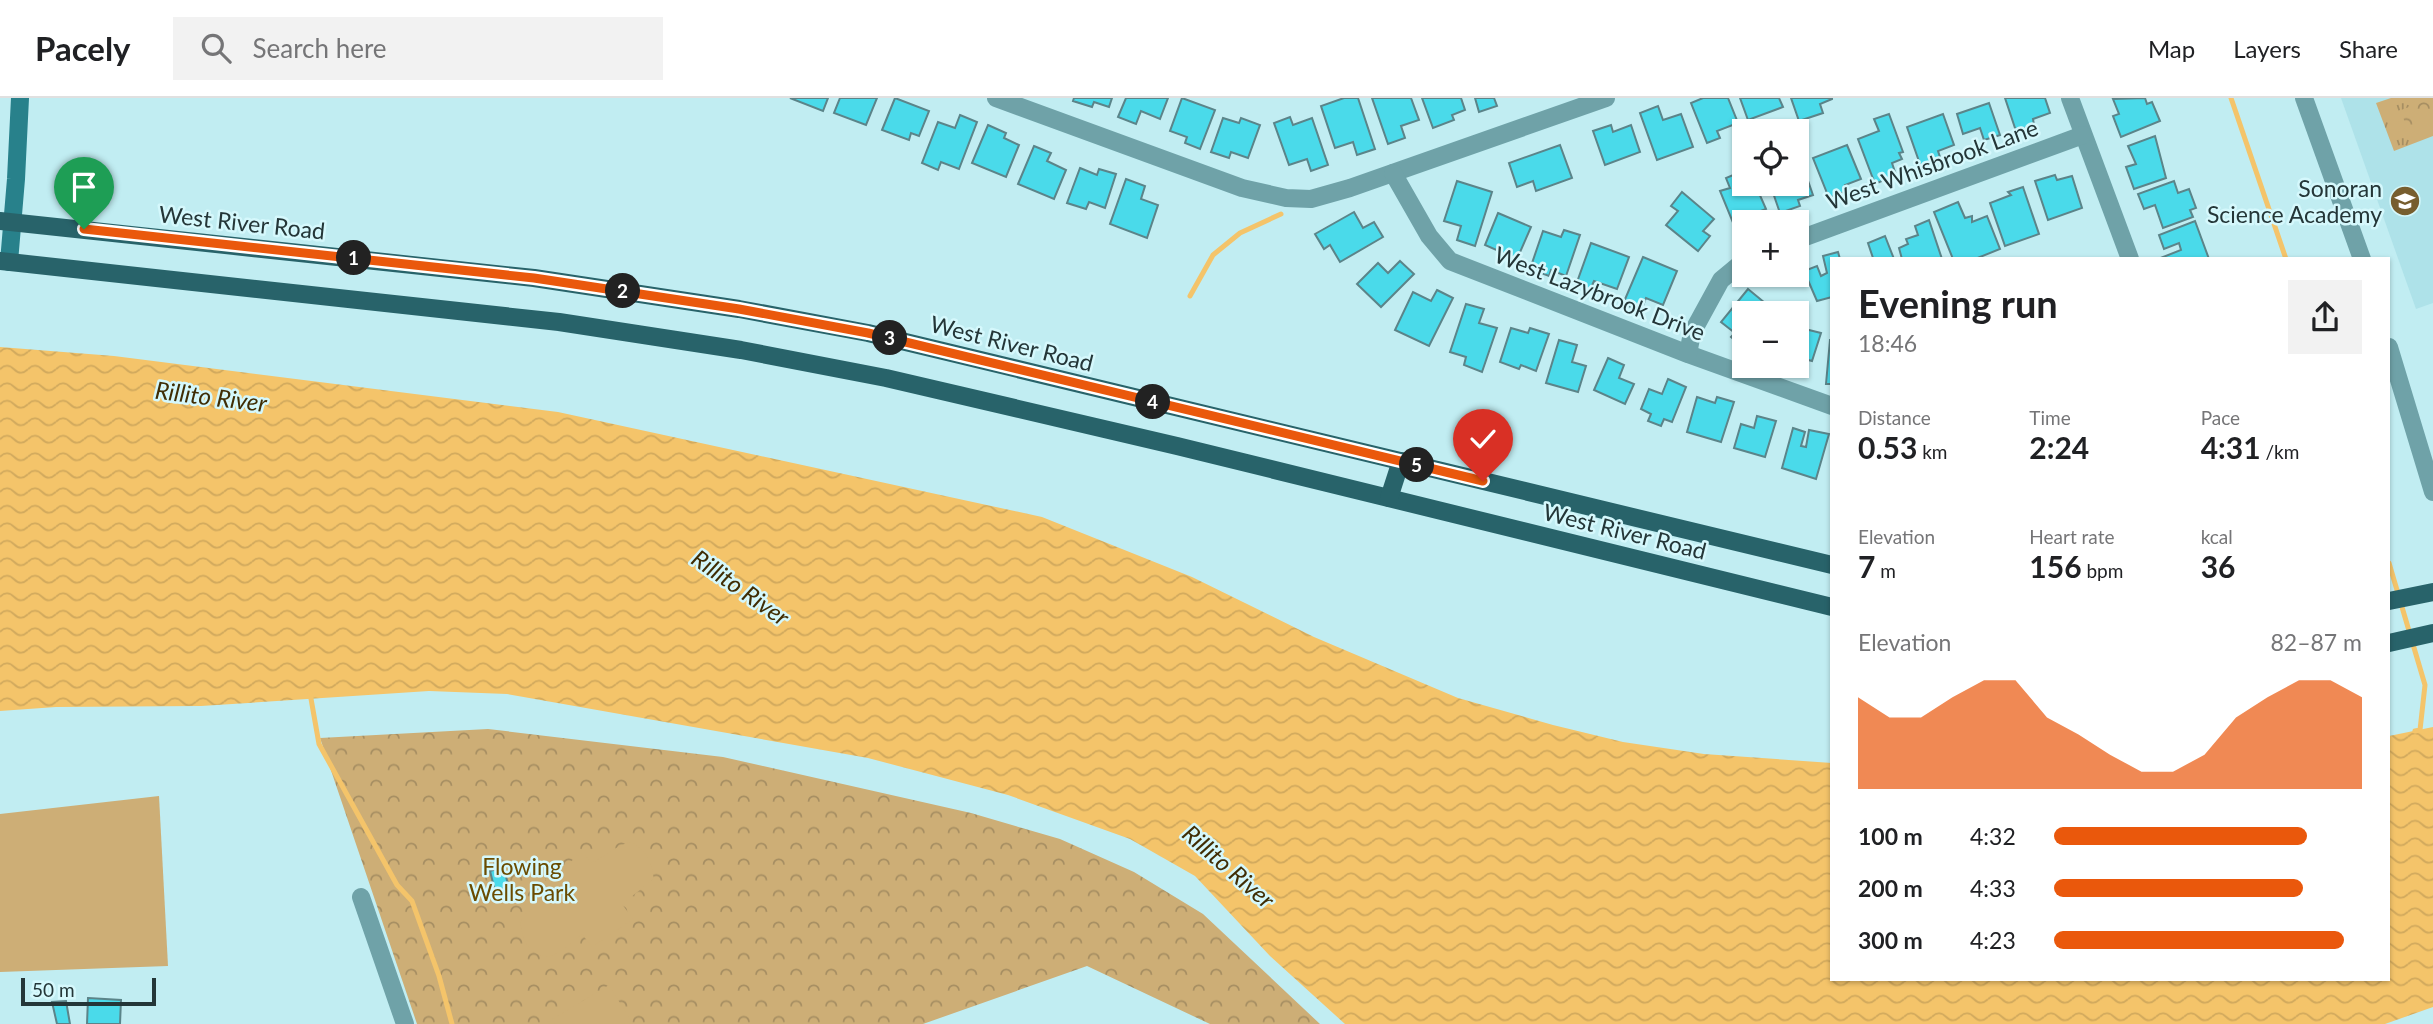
<!DOCTYPE html>
<meta charset="utf-8">
<style>
:root{--surface:#fff;--page:#f2f2f2;--text:#202124;--muted:#757577;--line:#e0e0e0;--accent:#ea580c}
body{margin:0;font-family:Lato,sans-serif;background:var(--page);color:var(--text);height:100vh;display:flex;flex-direction:column;font-size:26px;white-space:nowrap}
*{box-sizing:border-box;margin:0}
p{font-size:23px;color:var(--muted)}
.icon{flex:none;width:38px;height:38px;fill:none;stroke:currentColor;stroke-width:2;stroke-linecap:round;stroke-linejoin:round}
.map{position:relative;flex:1;overflow:hidden}
.panel{position:absolute;left:1830px;top:159px;width:560px;height:724px;display:flex;flex-direction:column;background:var(--surface);border-radius:0px;box-shadow:0 2px 5px #0004}
.panel>*{flex:none}
.fabs{position:absolute;left:1732px;top:21px;display:grid;gap:14px}
.fabs a{display:grid;place-items:center;width:77px;height:77px;border-radius:0px;background:var(--surface);box-shadow:0 2px 5px #0004;font-size:35px}
.scale{position:absolute;left:21px;bottom:18px;width:135px;box-sizing:border-box;padding-left:7px;border:4px solid #243638;border-top:0;font-size:19px;line-height:24px;white-space:nowrap;color:#243638;-webkit-text-stroke:5px #d5f8fc;paint-order:stroke}
.pin{position:absolute;display:grid;place-items:center;width:60px;height:60px;color:#fff;margin:-72px -30px;border-radius:50% 50% 50% 0;rotate:-45deg;box-shadow:0 0 7px #0007}
.pin .icon{rotate:45deg}
.km{position:absolute;width:35px;height:35px;margin:-18px;border-radius:50%;background:#222;color:#fff;font-size:19px;line-height:35px;text-align:center}
.round{display:grid;place-items:center;flex:none;width:74px;height:74px;border-radius:0px;background:var(--page)}
.headline{display:flex;align-items:center;justify-content:space-between;height:119px;padding:0 28px}
h1{font-size:38px;font-weight:700;line-height:52px}
.figures{display:grid;grid-template-columns:repeat(3,1fr);gap:10px;height:119px;padding:7px 28px}
.figures div{display:grid;align-content:center}
.figures b{font-size:30px;font-weight:700}
.figures small{font-size:19px;font-weight:400}
.figures p{font-size:19px}
.chart{height:196px;padding:14px 28px}
.chart p{display:flex;justify-content:space-between}
.chart svg{width:100%;height:126px;margin-top:7px;fill:var(--accent);opacity:.7}
ul{padding:0 28px;list-style:none;font-size:23px}
li{display:grid;grid-template-columns:112px 84px 1fr;align-items:center;height:52px}
li i{height:18px;border-radius:9px;background:var(--accent)}
header{display:flex;align-items:center;gap:42px;box-sizing:border-box;height:98px;padding:0 35px;background:var(--surface);border-bottom:2px solid var(--line)}
header strong{font-size:33px}
nav{display:flex;gap:38px;margin-inline-start:auto;font-size:24px}
.search{width:490px;height:63px;background:var(--page);display:flex;align-items:center;gap:18px;box-sizing:border-box;padding:0 24px;border-radius:0px;color:var(--muted);font-size:26px}
.map>svg:first-child{display:block}
.built{fill:#aee2e9}
.grass{fill:url(#grass-tufts)}
.forest{fill:url(#forest-crowns)}
.garden{fill:#cdae76}
.water{fill:url(#water-waves)}
.lines{fill:none;stroke-linecap:round;stroke-linejoin:round}
.stream{stroke:#f4c46a;stroke-width:5}
.building{fill:#4adaea;stroke:#5b8489;stroke-width:2}
.street{stroke:#6fa2a8;stroke-width:18}
.secondary{stroke:#28818b;stroke-width:18}
.primary{stroke:#28636a;stroke-width:18}
.route-casing{stroke:#fff;stroke-width:14}
.route{stroke:#ea580c;stroke-width:9}
.labels{text-anchor:middle;dominant-baseline:central;stroke-width:5;stroke-linejoin:round;paint-order:stroke}
.street-label{font-size:23px;fill:#243638;stroke:#d5f8fc}
.poi-label{font-size:23px;fill:#243638;stroke:#d5f8fc;text-anchor:end}
.park-label{font-size:23px;fill:#6a4b00;stroke:#d5f8fc}
.water-label{font-size:24px;font-style:italic;fill:#402d04;stroke:#d5f8fc}
</style>
<header>
<strong>Pacely</strong>
<div class="search"><svg class="icon" aria-label="search" viewBox="0 0 24 24"><circle cx="10" cy="10" r="6"/><path d="M15 15l6 6"/></svg>Search here</div>
<nav><a>Map</a><a>Layers</a><a>Share</a></nav>
</header>
<div class="map">
<svg width="2433" height="926" viewBox="0 0 2433 926">
<defs>
<pattern id="grass-tufts" width="24" height="20" patternUnits="userSpaceOnUse" patternTransform="scale(1.75)"><rect width="24" height="20" fill="#cdae76"/><path d="M3 7l-1-3M5 7V3M7 7l1-3M15 17l-1-3M17 17v-4M19 17l1-3" fill="none" stroke="#a68e62"/></pattern>
<pattern id="forest-crowns" width="20" height="18" patternUnits="userSpaceOnUse" patternTransform="scale(1.75)"><rect width="20" height="18" fill="#cdae76"/><path d="M2 6a3 3 0 1 1 6 0M12 15a3 3 0 1 1 6 0" fill="none" stroke="#a68e62"/></pattern>
<pattern id="water-waves" width="16" height="10" patternUnits="userSpaceOnUse" patternTransform="scale(1.75)"><rect width="16" height="10" fill="#f4c46a"/><path d="M0 5q4-4 8 0t8 0" fill="none" stroke="#d1a95d"/></pattern>
</defs>
<rect width="100%" height="100%" fill="#c1edf2"/>
<!-- built -->
<polygon class="built" points="2341,0 2433,0 2433,205 2416,211"/>
<!-- grass -->
<polygon class="grass" points="2391,0 2433,0 2433,38 2394,53 2376,5"/>
<!-- forest -->
<g class="forest">
<polygon points="2433,0 2433,30 2409,38 2401,12"/>
<polygon points="488,631 723,659 971,715 1060,741 1134,774 1203,816 1320,926 1210,926 1087,868 923,926 417,926 320,640"/>
</g>
<!-- garden -->
<g class="garden">
<polygon points="159,698 168,868 0,874 0,716"/>
<path d="M631 744C648 754 651 763 654 781L622 806 633 821 592 849 582 836C573 843 560 856 550 858 529 861 517 834 522 818L554 796 545 781 583 755 592 765 621 747Z"/>
<polygon points="609,887 633,926 546,925"/>
</g>
<!-- water -->
<polygon class="water" points="0,249 114,258 558,314 1042,419 1192,479 1314,539 1458,600 1553,627 1623,644 1704,656 1832,665 1832,882 2389,882 2389,638 2433,629 2433,909 2385,926 1345,926 1270,858 1195,778 1130,741 1008,697 868,660 507,596 429,593 201,608 56,609 0,613"/>
<g class="lines">
<!-- stream -->
<g class="stream">
<polyline points="2231,0 2286,161"/>
<polyline points="1190,198 1213,157 1240,135 1281,116"/>
<polyline points="2389,465 2425,587 2420,632 2415,633"/>
<polyline points="310,595 319,646 397,787 412,803 439,878 452,926"/>
</g>
</g>
<!-- building -->
<g class="building">
<polygon points="790,0 828,0 823,13"/>
<polygon points="840,0 877,0 866,27 834,15"/>
<polygon points="895,0 929,13 919,38 911,35 909,42 882,32"/>
<polygon points="1074,0 1112,0 1109,9 1094,4 1092,9 1073,3"/>
<polygon points="1126,0 1168,0 1160,21 1141,13 1136,26 1118,19"/>
<polygon points="1182,0 1215,12 1200,51 1185,45 1187,39 1170,33"/>
<polygon points="1344,0 1358,0 1375,51 1357,57 1353,44 1335,50 1321,8"/>
<polygon points="1372,0 1411,0 1419,22 1401,28 1405,40 1388,46"/>
<polygon points="1422,0 1461,0 1465,12 1452,17 1454,22 1433,30"/>
<polygon points="1475,0 1494,0 1497,8 1479,14"/>
<polygon points="1703,0 1728,0 1738,25 1717,33 1720,40 1707,45 1691,5"/>
<polygon points="1740,0 1779,0 1783,9 1748,22"/>
<polygon points="1791,0 1832,0 1832,1 1820,6 1823,15 1799,23"/>
<polygon points="2005,0 2045,0 2050,15 2033,21 2034,27 2016,33"/>
<polygon points="2145,0 2147,6 2152,4 2160,23 2121,39 2113,18 2119,16 2113,1"/>
<polygon points="1989,5 2000,37 1984,42 1980,30 1963,36 1957,16"/>
<polygon points="1658,8 1663,22 1681,16 1693,49 1657,62 1640,15"/>
<polygon points="1889,16 1903,54 1899,55 1902,61 1892,65 1896,77 1875,86 1858,41 1879,33 1874,21"/>
<polygon points="1943,16 1954,47 1938,53 1941,62 1921,69 1907,29"/>
<polygon points="960,17 977,24 959,71 941,64 938,72 922,65 938,24 955,30"/>
<polygon points="1290,19 1293,27 1312,20 1328,67 1311,73 1307,61 1289,67 1274,25"/>
<polygon points="1223,20 1239,25 1241,20 1260,27 1248,60 1231,54 1229,60 1211,54"/>
<polygon points="988,27 1006,35 1004,40 1019,47 1006,79 972,65"/>
<polygon points="1611,27 1613,34 1631,27 1640,54 1605,67 1593,33"/>
<polygon points="2155,38 2166,80 2134,91 2126,69 2136,66 2128,48"/>
<polygon points="1560,47 1572,80 1536,93 1533,83 1517,89 1509,65"/>
<polygon points="1847,47 1861,81 1845,87 1847,93 1829,100 1813,60"/>
<polygon points="1034,48 1051,55 1047,63 1066,72 1054,101 1018,86"/>
<polygon points="1799,57 1813,97 1798,102 1800,108 1780,115 1770,86 1797,86"/>
<polygon points="1080,70 1097,77 1099,71 1116,76 1105,110 1089,104 1086,111 1067,105"/>
<polygon points="1745,72 1745,86 1755,86 1766,111 1750,117 1754,124 1745,124 1745,128 1736,132 1720,93 1730,90 1726,80"/>
<polygon points="2055,77 2057,82 2072,78 2082,110 2048,122 2035,83"/>
<polygon points="1126,81 1145,88 1141,101 1158,107 1147,140 1110,126"/>
<polygon points="1457,83 1492,94 1475,148 1457,142 1461,128 1444,123"/>
<polygon points="2174,83 2178,95 2189,91 2196,110 2190,112 2193,119 2163,130 2155,107 2144,111 2138,96"/>
<polygon points="2023,89 2039,136 2005,148 1990,105 2011,97 2008,94"/>
<polygon points="1682,94 1714,121 1703,133 1710,138 1698,153 1666,127 1678,113 1671,108"/>
<polygon points="1958,104 1965,120 1972,118 1972,124 1987,118 2000,151 1975,161 1953,161 1934,114"/>
<polygon points="1354,114 1363,130 1374,124 1383,139 1340,164 1330,147 1324,151 1315,136"/>
<polygon points="1498,115 1531,129 1517,161 1485,147"/>
<polygon points="1929,122 1942,161 1902,161 1899,150 1908,146 1906,141 1918,137 1915,128"/>
<polygon points="2195,123 2209,161 2158,161 2181,152 2179,145 2164,151 2159,137"/>
<polygon points="1564,132 1580,137 1566,178 1551,172 1549,178 1530,171 1543,133 1561,139"/>
<polygon points="1885,138 1894,161 1870,161 1873,160 1868,145"/>
<polygon points="1591,145 1629,159 1617,191 1594,183 1590,192 1576,187"/>
<polygon points="1838,154 1840,161 1832,161 1832,199 1817,203 1804,173 1817,168 1821,178 1827,175 1823,158"/>
<polygon points="1643,159 1677,173 1663,207 1646,200 1641,213 1623,206"/>
<polygon points="1400,163 1414,176 1381,209 1357,186 1378,165 1388,175"/>
<polygon points="1748,191 1776,214 1745,215 1745,251 1731,239 1735,235 1721,224"/>
<polygon points="1437,192 1453,200 1429,248 1395,232 1413,194 1431,203"/>
<polygon points="1466,206 1484,211 1479,225 1497,230 1482,274 1464,267 1466,259 1450,254"/>
<polygon points="1797,229 1821,235 1812,263 1797,259"/>
<polygon points="1511,230 1528,235 1530,230 1549,236 1536,273 1521,267 1519,271 1500,264"/>
<polygon points="1559,242 1577,247 1572,264 1586,268 1578,294 1546,285"/>
<polygon points="1830,242 1832,242 1832,286 1826,286"/>
<polygon points="1608,260 1624,267 1619,280 1634,286 1625,306 1594,292"/>
<polygon points="1668,281 1686,289 1672,324 1664,321 1661,328 1648,323 1651,316 1641,311 1649,291 1662,296"/>
<polygon points="1697,299 1715,305 1717,299 1734,304 1721,344 1687,334"/>
<polygon points="1757,318 1776,323 1765,359 1734,350 1741,326 1754,330"/>
<polygon points="1793,330 1805,334 1801,348 1806,349 1809,332 1829,336 1816,381 1782,370"/>
<polygon points="503,769 509,789 495,793 490,773"/>
<polygon points="88,900 121,902 120,926 87,926"/>
<polygon points="66,903 70,926 57,926 52,904"/>
</g>
<g class="lines">
<!-- street -->
<g class="street">
<polyline points="996,0 1242,90 1286,100 1311,101 1350,90 1606,0"/>
<polyline points="2070,0 2130,161"/>
<polyline points="2304,0 2362,161"/>
<polyline points="1393,75 1429,138 1450,163 1688,256 1832,308"/>
<polyline points="1797,142 2083,37"/>
<polyline points="2389,249 2433,394"/>
<polyline points="1688,256 1692,235 1721,182 1745,162"/>
<polyline points="361,799 405,926"/>
</g>
<!-- secondary -->
<polyline class="secondary" points="9,164 16,81 20,0"/>
<!-- primary -->
<g class="primary">
<polyline points="0,123 534,180 739,211 868,235 1832,467"/>
<polyline points="0,163 559,224 741,252 886,280 1177,348 1832,509"/>
<polyline points="1389,400 1401,363"/>
<polyline points="2389,503 2433,494"/>
<polyline points="2389,545 2433,535"/>
</g>
</g>
<g class="lines">
<!-- route casing -->
<g class="route-casing">
<polyline id="route" points="84,131 534,180 739,211 868,235 1483,383"/>
</g>
<!-- route -->
<use href="#route" class="route"/>
</g>
<!-- icons -->
<defs>
<g id="school-disc" transform="scale(1.575)"><circle r="9.5" fill="#775e2f" stroke="#d5f8fc"/><path d="M0-5L7-2L0 1L-7-2ZM-4 1L0 2.5L4 1V4Q0 6-4 4Z" fill="#fff"/></g>
</defs>
<g fill-rule="evenodd">
<use href="#school-disc" x="2405" y="103"/>
</g>
<g class="labels">
<!-- street labels -->
<g class="street-label">
<text transform="translate(1932 66) rotate(-20)">West Whisbrook Lane</text>
<text transform="translate(242 124) rotate(6)">West River Road</text>
<text transform="translate(1600 195) rotate(21)">West Lazybrook Drive</text>
<text transform="translate(1012 245) rotate(14)">West River Road</text>
<text transform="translate(1625 433) rotate(14)">West River Road</text>
</g>
<!-- poi labels -->
<g class="poi-label">
<text x="2382" y="90">Sonoran<tspan x="2382" dy="26">Science Academy</tspan></text>
</g>
<!-- park labels -->
<g class="park-label">
<text x="522" y="768">Flowing<tspan x="522" dy="26">Wells Park</tspan></text>
</g>
<!-- water labels -->
<g class="water-label">
<text transform="translate(211 298) rotate(7)">Rillito River</text>
<text transform="translate(741 489) rotate(35)">Rillito River</text>
<text transform="translate(1229 768) rotate(41)">Rillito River</text>
</g>
</g>
</svg>
<div class="fabs">
<a><svg class="icon" aria-label="locate" viewBox="0 0 24 24"><circle cx="12" cy="12" r="6"/><path d="M12 2v4M12 18v4M2 12h4M18 12h4"/></svg></a>
<a>+</a>
<a>−</a>
</div>
<div class="scale">50 m</div>
<div class="pin" style="left:84px;top:131px;background:#1e9e55"><svg class="icon" aria-label="arrive" viewBox="0 0 24 24"><path d="M6 21V4h12l-3 4 3 4H6"/></svg></div>
<div class="pin" style="left:1483px;top:383px;background:#d93025"><svg class="icon" aria-label="check" viewBox="0 0 24 24"><path d="M5 12l5 5 9-10"/></svg></div>
<b class="km" style="left:354px;top:160px">1</b>
<b class="km" style="left:623px;top:193px">2</b>
<b class="km" style="left:890px;top:240px">3</b>
<b class="km" style="left:1153px;top:304px">4</b>
<b class="km" style="left:1417px;top:367px">5</b>
<section class="panel">
<div class="headline"><div><h1>Evening run</h1><p>18:46</p></div><a class="round"><svg class="icon" aria-label="share" viewBox="0 0 24 24"><path d="M12 15V3M7 8l5-5 5 5M5 13v7h14v-7"/></svg></a></div>
<div class="figures">
<div><p>Distance</p><b>0.53<small> km</small></b></div>
<div><p>Time</p><b>2:24</b></div>
<div><p>Pace</p><b>4:31<small> /km</small></b></div>
</div>
<div class="figures">
<div><p>Elevation</p><b>7<small> m</small></b></div>
<div><p>Heart rate</p><b>156<small> bpm</small></b></div>
<div><p>kcal</p><b>36</b></div>
</div>
<div class="chart"><p><span>Elevation</span>82–87 m</p>
<svg viewBox="0 0 160 44" preserveAspectRatio="none"><path d="M0 44V12L10 19L20 19L30 12L40 6L50 6L60 19L70 25L80 32L90 38L100 38L110 32L120 19L130 12L140 6L150 6L160 12V44z"/></svg>
</div>
<ul>
<li><b>100 m</b>4:32<i style="width:82%"></i></li>
<li><b>200 m</b>4:33<i style="width:81%"></i></li>
<li><b>300 m</b>4:23<i style="width:94%"></i></li>
</ul>
</section>
</div>
